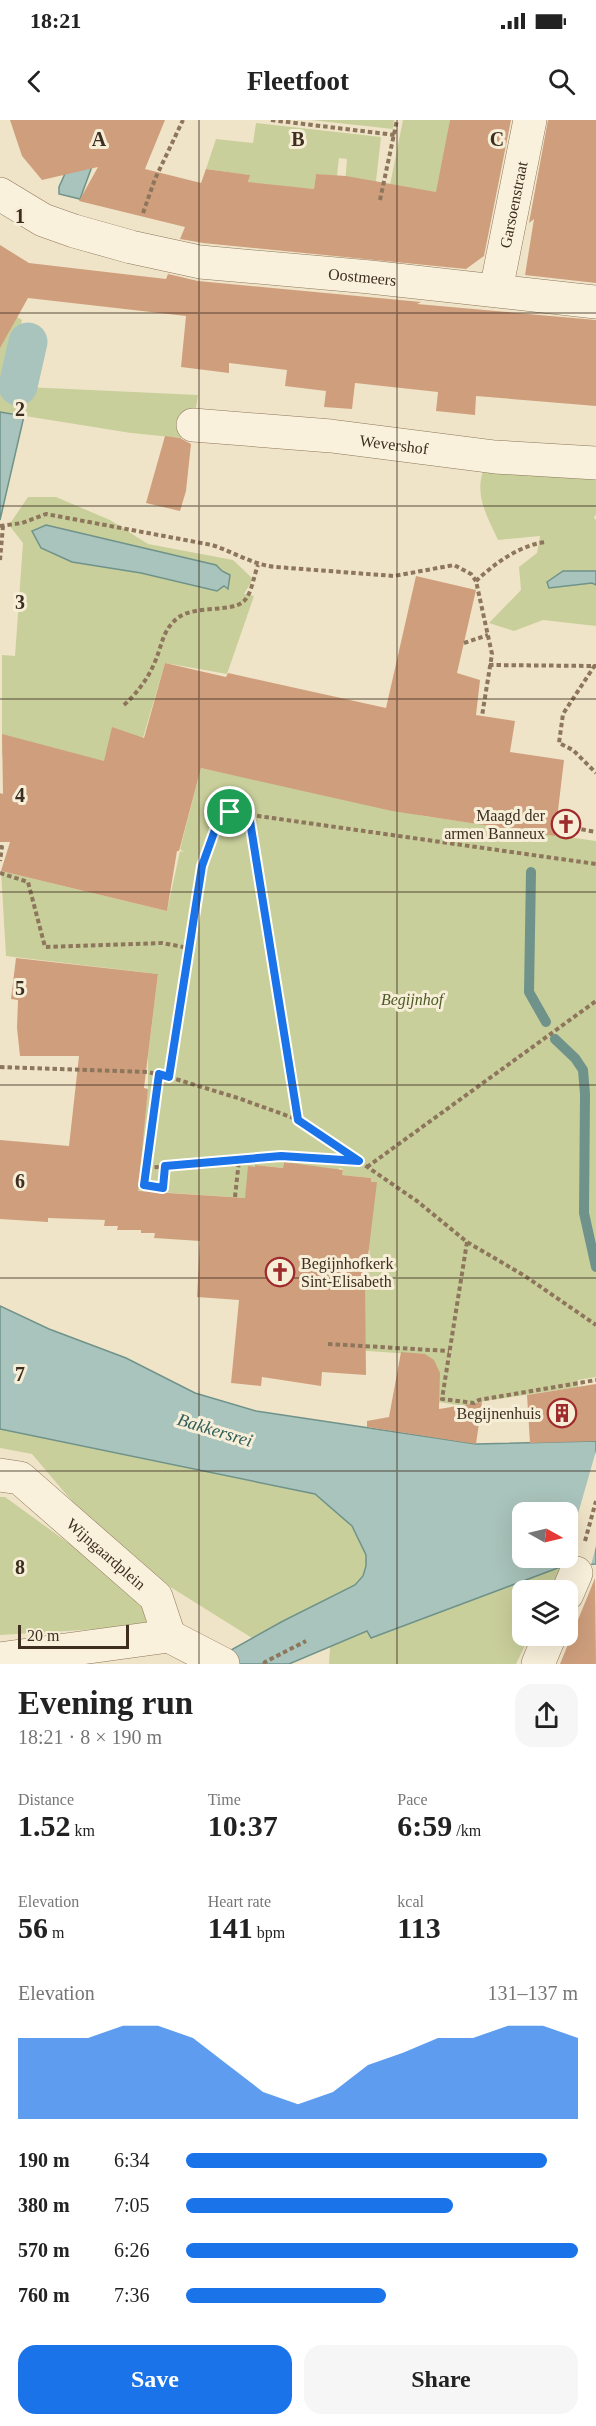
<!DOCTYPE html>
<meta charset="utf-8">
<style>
:root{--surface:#fff;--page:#f6f6f6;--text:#222;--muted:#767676;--accent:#1a73e8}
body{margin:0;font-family:Georgia,serif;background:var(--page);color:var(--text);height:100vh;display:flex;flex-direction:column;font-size:22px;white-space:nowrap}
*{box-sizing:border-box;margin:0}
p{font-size:20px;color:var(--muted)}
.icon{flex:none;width:33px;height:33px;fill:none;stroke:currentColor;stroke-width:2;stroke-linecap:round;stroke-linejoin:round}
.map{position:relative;height:1544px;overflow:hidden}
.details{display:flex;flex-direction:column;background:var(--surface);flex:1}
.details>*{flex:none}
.needle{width:39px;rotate:98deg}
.fabs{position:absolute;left:512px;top:1382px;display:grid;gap:12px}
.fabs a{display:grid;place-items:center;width:66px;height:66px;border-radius:12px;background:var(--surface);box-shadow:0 6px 24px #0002;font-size:30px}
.scale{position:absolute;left:18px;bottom:15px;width:111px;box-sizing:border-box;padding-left:6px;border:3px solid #3d2e20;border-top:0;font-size:16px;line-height:21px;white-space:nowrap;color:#3d2e20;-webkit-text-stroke:4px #f7eed8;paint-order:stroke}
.pin{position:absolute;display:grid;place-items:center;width:51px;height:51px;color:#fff;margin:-26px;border:3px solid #fff;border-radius:50%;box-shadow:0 2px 6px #0007}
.round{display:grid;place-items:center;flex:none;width:63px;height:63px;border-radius:18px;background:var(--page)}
.head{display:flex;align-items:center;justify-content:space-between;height:102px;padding:0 18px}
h1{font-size:33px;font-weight:600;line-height:45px}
.metrics{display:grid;grid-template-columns:repeat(3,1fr);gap:9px;height:102px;padding:6px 18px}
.metrics div{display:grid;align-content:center}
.metrics b{font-size:30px;font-weight:600}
.metrics small{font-size:16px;font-weight:400}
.metrics p{font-size:16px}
.chart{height:168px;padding:12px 18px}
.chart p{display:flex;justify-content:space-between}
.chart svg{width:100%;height:108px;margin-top:6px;fill:var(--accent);opacity:.7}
.button{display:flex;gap:12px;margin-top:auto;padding:12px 18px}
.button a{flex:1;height:69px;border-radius:18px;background:var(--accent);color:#fff;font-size:24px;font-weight:600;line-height:69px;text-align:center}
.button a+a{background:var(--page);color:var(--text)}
ul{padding:0 18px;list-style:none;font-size:20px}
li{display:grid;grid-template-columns:96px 72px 1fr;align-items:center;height:45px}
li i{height:15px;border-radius:8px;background:var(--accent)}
.status{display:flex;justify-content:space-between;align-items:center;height:42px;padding:0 30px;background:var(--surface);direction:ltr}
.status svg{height:16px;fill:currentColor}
header{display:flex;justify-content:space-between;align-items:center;height:78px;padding:0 18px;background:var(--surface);font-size:27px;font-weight:600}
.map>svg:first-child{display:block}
.green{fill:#c9cf9b}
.water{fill:#a9c4bc;stroke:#6f938a;stroke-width:1.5;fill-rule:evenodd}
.pier{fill:#f0e4c8}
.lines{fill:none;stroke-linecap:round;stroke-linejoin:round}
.stream{stroke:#6f938a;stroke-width:10}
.canal{stroke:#a9c4bc;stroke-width:39}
.building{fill:#cf9f7d}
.street-casing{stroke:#8d765c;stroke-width:34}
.path{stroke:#8d765c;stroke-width:4;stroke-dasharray:4.5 3;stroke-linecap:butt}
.street{stroke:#faf1dc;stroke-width:33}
.route-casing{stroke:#fff;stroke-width:12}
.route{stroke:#1a73e8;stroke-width:8}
.grid{fill:none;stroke:#3d2e20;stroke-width:1.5;stroke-opacity:0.55}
.labels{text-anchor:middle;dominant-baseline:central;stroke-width:6;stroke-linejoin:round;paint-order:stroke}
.street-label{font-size:16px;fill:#3d2e20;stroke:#f7eed8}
.poi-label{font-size:16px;fill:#3d2e20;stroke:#f7eed8;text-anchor:end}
.park-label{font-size:16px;font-style:italic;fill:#4d5a26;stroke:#f7eed8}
.water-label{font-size:18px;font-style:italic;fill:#2f5d5a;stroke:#f7eed8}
.grid-label{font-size:20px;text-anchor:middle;font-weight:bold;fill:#3d2e20;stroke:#f7eed8;stroke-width:6;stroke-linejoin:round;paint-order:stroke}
</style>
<div class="status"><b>18:21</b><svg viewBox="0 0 49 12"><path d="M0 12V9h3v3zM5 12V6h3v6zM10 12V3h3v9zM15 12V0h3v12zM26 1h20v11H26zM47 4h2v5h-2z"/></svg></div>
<header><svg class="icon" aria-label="back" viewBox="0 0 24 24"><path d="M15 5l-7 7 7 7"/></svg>Fleetfoot<svg class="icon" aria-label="search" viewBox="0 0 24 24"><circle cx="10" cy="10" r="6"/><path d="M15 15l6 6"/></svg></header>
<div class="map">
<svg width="596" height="1544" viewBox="0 0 596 1544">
<rect width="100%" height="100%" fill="#f0e4c8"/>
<!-- green -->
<g class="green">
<polygon points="311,0 394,0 393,9"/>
<polygon points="403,0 450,0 441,73 390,65"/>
<polygon points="256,3 381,17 374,79 344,76 347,39 339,38 337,56 316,54 314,69 248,64 249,55 206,49 216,19 253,23"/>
<polygon points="0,187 22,200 5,266 198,275 191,319 131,313 0,292"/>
<path d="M487 342 596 357V394L594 398 596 400V506L543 500 514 511 489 503 521 470 519 447 537 433 540 416 498 420C485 392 472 371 487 342Z"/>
<polygon points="28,377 56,377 110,400 148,424 233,440 253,459 244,474 254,476 227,554 165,543 143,618 104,642 2,635 2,535 15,536 23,423 9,405"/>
<path d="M201 648 424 696 596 721V1257L578 1260V1267L479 1282 478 1288 438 1282C439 1262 443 1247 426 1235L324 1228 365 1174V1171L359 1170 363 1133 369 1134 370 1131 364 1129 376 1062H371V1058L342 1055 343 1049 339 1048 338 1055 288 1048 289 1042H284L283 1048 255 1045 245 1078 158 1072 136 1074 148 969V936L158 854 6 836 1 751 167 791 180 731 184 732 180 729Z"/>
<polygon points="0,1309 315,1374 352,1406 366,1435 367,1446 363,1456 355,1465 252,1518 116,1433 32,1334 0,1328"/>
<polygon points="0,1377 5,1377 143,1477 147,1506 0,1515"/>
<polygon points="563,1446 552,1470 522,1470 522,1515 530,1515 516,1544 329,1544 330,1527 367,1511 372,1518"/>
</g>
<!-- water -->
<g class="water">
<polygon points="109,0 80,79 59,74 59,67 73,36"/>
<polygon points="0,292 24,296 0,400"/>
<polygon points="46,405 216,445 222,451 230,455 228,469 224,466 217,471 141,453 72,442 41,428 32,411"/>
<polygon points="563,451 596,451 596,465 592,463 549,468 547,462"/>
<path d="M0 1186 49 1209 126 1238 195 1273 256 1291 476 1324 596 1321V1444L563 1446 371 1518 367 1511 289 1544H206L283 1501 355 1465 363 1456 366 1446V1435L352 1406 315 1374 0 1309ZM522 1392H567V1437H522Z"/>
</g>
<!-- pier -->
<polygon class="pier" points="596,1331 596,1426 591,1445 563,1446"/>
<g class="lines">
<!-- stream -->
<g class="stream">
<polyline points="531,752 529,872 546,902"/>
<polyline points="555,919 575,938 583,950 585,974 584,1093 596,1147"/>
</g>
<!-- canal -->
<polyline class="canal" points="18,266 28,222"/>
</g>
<!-- building -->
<g class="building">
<polygon points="10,0 165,0 145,49 201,63 206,49 250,55 248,62 314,69 316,54 346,56 436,72 450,0 511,0 484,136 466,149 203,123 180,119 185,107 79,81 98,47 42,60 22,36"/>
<polygon points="548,0 596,0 596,163 525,155 534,99 529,103"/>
<polygon points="0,125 29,143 166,159 168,154 198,161 421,182 417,184 596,200 596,286 476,276 475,295 436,291 438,272 355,263 352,289 324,287 326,271 285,266 287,250 229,243 229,253 181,247 186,196 28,178 0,228"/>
<polygon points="165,316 180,318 191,324 186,371 180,391 146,383"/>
<polygon points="416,456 476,470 457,553 480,560 476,595 515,601 510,632 564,640 555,716 392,691 201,648 179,731 177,731 167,791 1,751 10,722 0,722 0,673 3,674 2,614 104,641 112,607 144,618 165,543 226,557 228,553 386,588"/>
<polygon points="16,838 158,854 144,968 148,969 138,1071 245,1078 248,1046 255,1047 255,1045 283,1048 284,1042 343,1050 342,1055 371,1058 371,1062 377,1062 365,1161 366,1255 322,1252 321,1266 262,1257 261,1266 231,1263 239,1180 197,1177 200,1121 154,1118 155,1113 141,1113 141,1110 117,1110 118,1106 104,1106 105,1100 48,1098 48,1102 0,1099 0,1020 69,1026 79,936 20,936 17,908 18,880 11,879"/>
<polygon points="401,1232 425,1234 434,1240 440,1253 439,1289 482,1282 476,1324 367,1307 367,1301 389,1297"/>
<polygon points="596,1264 596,1321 530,1323 527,1275"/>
<polygon points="595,1458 596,1544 560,1544"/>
</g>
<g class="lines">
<!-- street casing -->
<g class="street-casing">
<g id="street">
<path id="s1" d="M0 74 43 100 74 111 131 127 200 142 370 157 596 182"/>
<path id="s2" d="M496 170 530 0"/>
<path id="s3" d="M193 305 331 316 495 337 596 343"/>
<path id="s4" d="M0 1355 20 1358 156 1477 169 1516"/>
<polyline points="567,1474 576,1453"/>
<polyline points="169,1516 223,1544"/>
<polyline points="0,1539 169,1516"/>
<polyline points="538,1544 550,1515"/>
</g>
</g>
<!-- path -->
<g class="path">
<polyline points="271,0 395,15"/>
<polyline points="380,80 397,0"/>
<polyline points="143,93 155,59 183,0"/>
<path d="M0 406 22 403 46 394 212 425C234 432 253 445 276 447L394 456 454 445 471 454 476 461 492 534 482 596"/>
<polyline points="0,440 3,406"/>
<path d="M476 461C495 443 520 425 546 422"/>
<polyline points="464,523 488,515"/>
<polyline points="489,545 596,546"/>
<polyline points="595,545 563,594 559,623 573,630 596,653"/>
<path d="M124 585C137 573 147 560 154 544 162 527 162 509 179 497 196 485 234 493 245 480 252 472 254 455 258 445"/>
<polyline points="249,695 299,1000"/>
<polyline points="574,708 596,712"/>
<polyline points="0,727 2,727 0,741"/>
<polyline points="0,753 28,762 45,827 162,823 189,828"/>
<polyline points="0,947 148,952 169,957 202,745 216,707 230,692 596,744"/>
<polyline points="159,954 144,1065 163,1068 165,1046"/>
<polyline points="169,957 238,978 299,1000 417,1081 467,1122 525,1156 596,1205"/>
<polyline points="367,1047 596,881"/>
<polyline points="147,1048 281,1036 358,1041"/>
<polyline points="235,1077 239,1040"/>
<polyline points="467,1122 442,1279 474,1283 479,1280 596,1260"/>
<polyline points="328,1224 449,1231"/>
<polyline points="585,1421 596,1381"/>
<polyline points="264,1544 265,1542 306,1521"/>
</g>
<!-- street -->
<use href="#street" class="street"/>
</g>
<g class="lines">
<!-- route casing -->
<g class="route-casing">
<polygon id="route" points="230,692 249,695 298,1000 359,1041 281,1036 165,1046 163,1068 144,1065 159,954 169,957 202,746 216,707"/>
</g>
<!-- route -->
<use href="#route" class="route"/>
</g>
<!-- grid -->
<path class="grid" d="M199 0V1544M397 0V1544M0 193H596M0 386H596M0 579H596M0 772H596M0 965H596M0 1158H596M0 1351H596"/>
<!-- icons -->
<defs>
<g id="church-ring" transform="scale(1.5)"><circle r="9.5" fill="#f7eed8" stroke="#9e2a2b" stroke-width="1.5"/><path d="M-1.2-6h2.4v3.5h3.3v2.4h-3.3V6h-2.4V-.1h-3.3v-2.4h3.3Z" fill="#9e2a2b"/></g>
<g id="building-ring" transform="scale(1.5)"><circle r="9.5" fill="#f7eed8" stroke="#9e2a2b" stroke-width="1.5"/><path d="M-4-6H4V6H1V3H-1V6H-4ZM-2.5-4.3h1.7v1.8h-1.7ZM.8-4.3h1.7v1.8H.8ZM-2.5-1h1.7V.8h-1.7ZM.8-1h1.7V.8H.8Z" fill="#9e2a2b"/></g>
</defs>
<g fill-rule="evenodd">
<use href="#church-ring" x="566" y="704"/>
<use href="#church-ring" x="280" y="1152"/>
<use href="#building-ring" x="562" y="1293"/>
</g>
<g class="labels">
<!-- street labels -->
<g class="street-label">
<text stroke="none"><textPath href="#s2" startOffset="87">Garsoenstraat</textPath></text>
<text stroke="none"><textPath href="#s1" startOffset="376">Oostmeers</textPath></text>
<text stroke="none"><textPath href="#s3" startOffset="202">Wevershof</textPath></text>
<text stroke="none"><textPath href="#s4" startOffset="135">Wijngaardplein</textPath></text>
</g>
<!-- poi labels -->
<g class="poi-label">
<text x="545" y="695">Maagd der<tspan x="545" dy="18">armen Banneux</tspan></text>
<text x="301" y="1143" text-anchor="start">Begijnhofkerk<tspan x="301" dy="18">Sint-Elisabeth</tspan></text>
<text x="541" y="1293">Begijnenhuis</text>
</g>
<!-- park labels -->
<g class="park-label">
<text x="412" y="879">Begijnhof</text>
</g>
<!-- water labels -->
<g class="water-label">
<text transform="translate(215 1310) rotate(17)">Bakkersrei</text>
</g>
</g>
<g class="grid-label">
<text x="99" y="26">A</text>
<text x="298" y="26">B</text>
<text x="497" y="26">C</text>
<text x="20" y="103">1</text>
<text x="20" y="296">2</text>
<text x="20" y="489">3</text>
<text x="20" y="682">4</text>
<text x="20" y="875">5</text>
<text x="20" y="1068">6</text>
<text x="20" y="1261">7</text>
<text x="20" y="1454">8</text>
</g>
</svg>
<div class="fabs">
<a><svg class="needle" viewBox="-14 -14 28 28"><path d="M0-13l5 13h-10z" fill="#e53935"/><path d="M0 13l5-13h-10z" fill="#767676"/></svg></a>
<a><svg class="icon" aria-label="layers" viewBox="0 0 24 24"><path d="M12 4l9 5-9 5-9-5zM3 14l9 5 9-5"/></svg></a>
</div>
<div class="scale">20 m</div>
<div class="pin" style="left:230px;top:692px;background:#1e9e55"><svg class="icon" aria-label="arrive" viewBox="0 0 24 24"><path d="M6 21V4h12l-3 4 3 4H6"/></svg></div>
</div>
<section class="details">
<div class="head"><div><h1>Evening run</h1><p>18:21 · 8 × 190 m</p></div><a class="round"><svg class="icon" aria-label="share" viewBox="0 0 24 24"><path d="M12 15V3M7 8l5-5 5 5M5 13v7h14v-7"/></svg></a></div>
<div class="metrics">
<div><p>Distance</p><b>1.52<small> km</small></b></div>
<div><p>Time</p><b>10:37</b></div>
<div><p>Pace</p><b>6:59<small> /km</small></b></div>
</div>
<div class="metrics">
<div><p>Elevation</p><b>56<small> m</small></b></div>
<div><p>Heart rate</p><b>141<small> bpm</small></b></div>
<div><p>kcal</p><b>113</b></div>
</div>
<div class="chart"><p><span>Elevation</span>131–137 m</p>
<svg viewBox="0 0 160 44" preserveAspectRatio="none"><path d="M0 44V11L10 11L20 11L30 6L40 6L50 11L60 22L70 33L80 38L90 33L100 22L110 17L120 11L130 11L140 6L150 6L160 11V44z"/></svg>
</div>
<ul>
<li><b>190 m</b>6:34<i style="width:92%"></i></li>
<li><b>380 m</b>7:05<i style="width:68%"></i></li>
<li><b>570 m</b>6:26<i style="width:100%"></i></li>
<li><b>760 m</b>7:36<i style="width:51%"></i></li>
</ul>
<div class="button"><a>Save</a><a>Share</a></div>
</section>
